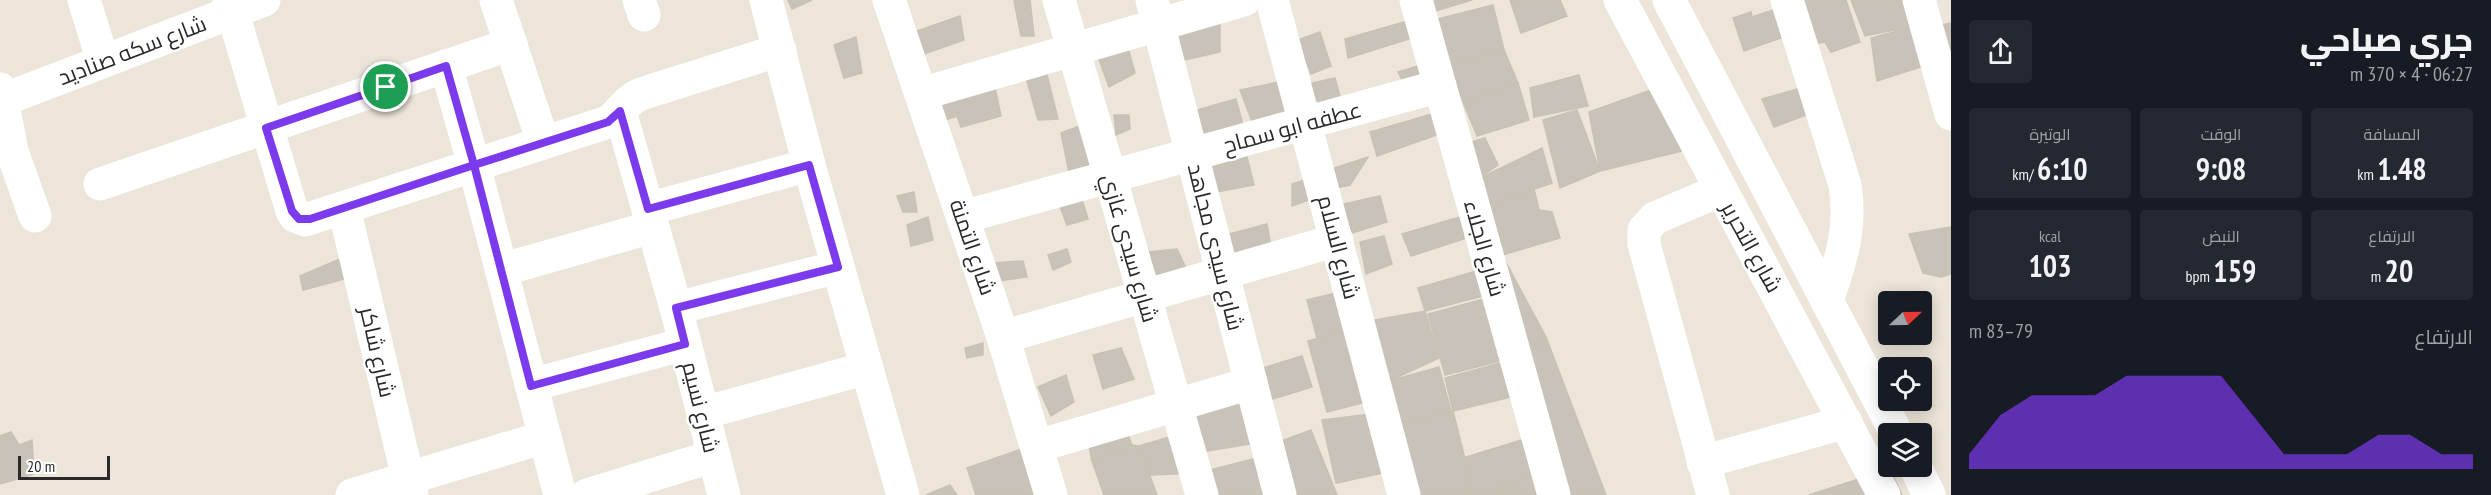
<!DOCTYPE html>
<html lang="ar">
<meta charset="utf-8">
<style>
:root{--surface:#171b24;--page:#242831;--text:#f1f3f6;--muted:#9ea1a6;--accent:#7c3aed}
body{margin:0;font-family:"PT Sans Narrow",Cairo,sans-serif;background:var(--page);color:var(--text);direction:rtl;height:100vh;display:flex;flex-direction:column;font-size:22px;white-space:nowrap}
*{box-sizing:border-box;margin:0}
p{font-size:20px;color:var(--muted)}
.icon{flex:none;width:33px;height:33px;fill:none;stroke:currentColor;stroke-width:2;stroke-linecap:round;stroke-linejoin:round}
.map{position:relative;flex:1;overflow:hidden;direction:ltr}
.drawer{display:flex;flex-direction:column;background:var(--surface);width:540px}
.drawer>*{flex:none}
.needle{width:39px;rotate:68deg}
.controls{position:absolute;left:1878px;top:291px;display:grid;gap:12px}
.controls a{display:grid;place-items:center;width:54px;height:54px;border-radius:6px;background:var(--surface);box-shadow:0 3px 15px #0003;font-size:30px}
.scale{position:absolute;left:18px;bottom:15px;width:92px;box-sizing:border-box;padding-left:6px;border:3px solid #292929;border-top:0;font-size:16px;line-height:21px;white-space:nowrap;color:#292929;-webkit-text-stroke:4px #fff;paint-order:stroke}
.pin{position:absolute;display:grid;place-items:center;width:51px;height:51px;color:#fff;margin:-26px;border:3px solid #fff;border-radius:50%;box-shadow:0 2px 6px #0007}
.round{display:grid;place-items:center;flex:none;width:63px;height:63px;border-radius:6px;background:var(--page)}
.overview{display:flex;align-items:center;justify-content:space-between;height:102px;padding:0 18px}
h1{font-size:33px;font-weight:800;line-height:45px}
.stats{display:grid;grid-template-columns:repeat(3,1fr);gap:9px;height:102px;padding:6px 18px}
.stats div{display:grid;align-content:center;border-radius:6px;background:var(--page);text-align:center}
.stats b{font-size:30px;font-weight:800}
.stats small{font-size:16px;font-weight:400}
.stats p{font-size:16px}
.chart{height:168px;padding:12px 18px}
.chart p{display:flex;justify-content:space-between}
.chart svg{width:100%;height:108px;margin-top:6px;fill:var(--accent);opacity:.7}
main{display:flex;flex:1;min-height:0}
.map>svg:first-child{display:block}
.building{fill:#c8c2b9;stroke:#c9c1b3;stroke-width:1.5}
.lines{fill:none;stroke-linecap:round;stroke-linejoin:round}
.street{stroke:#fff;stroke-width:33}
.secondary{stroke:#fff;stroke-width:33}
.route-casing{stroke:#fff;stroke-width:12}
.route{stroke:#7c3aed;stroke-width:8}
.labels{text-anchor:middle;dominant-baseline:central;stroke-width:5;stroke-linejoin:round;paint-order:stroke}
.street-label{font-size:22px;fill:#292929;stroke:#fff}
</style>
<main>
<section class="drawer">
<div class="overview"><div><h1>جري صباحي</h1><p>06:27 · 4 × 370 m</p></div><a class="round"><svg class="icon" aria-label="share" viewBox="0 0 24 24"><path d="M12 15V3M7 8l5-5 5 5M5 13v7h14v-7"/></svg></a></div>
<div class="stats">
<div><p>المسافة</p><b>1.48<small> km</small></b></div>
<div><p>الوقت</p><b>9:08</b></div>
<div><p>الوتيرة</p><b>6:10<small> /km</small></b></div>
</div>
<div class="stats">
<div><p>الارتفاع</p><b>20<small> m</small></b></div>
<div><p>النبض</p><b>159<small> bpm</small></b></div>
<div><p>kcal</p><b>103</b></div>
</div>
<div class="chart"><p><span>الارتفاع</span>79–83 m</p>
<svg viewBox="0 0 160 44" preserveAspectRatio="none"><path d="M0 44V38L10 22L20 14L30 14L40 14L50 6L60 6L70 6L80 6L90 22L100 38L110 38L120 38L130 30L140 30L150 38L160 38V44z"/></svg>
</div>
</section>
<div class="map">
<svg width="1951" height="495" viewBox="0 0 1951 495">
<rect width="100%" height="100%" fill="#ede5d9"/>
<!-- building -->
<g class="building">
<polygon points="788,0 812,0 792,9"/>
<polygon points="1030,0 1034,36 1021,36 1014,1"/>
<polygon points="1430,0 1472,0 1432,12"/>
<polygon points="1510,0 1560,0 1567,16 1521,33"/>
<polygon points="1803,0 1846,0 1860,42 1831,52 1825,42 1819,43 1802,3"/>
<polygon points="1851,0 1913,0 1920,25 1865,36"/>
<polygon points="1493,5 1504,50 1450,66 1434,20"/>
<polygon points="1782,7 1792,34 1744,51 1733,18 1751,12 1752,17"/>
<polygon points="960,16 964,40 921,55 917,31"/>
<polygon points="1411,20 1415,37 1348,58 1345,39"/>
<polygon points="1220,22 1220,52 1185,60 1174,33"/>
<polygon points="1951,23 1951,50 1945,52 1940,25"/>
<polygon points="1920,25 1933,63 1877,81 1871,38"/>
<polygon points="1320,32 1331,66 1311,74 1298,40"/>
<polygon points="856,37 862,73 844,78 834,45"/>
<polygon points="1127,44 1135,73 1109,87 1097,54"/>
<polygon points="1504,50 1518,83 1463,102 1450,66"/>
<polygon points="1424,64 1416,108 1398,72"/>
<polygon points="1045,67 1058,119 1038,120 1025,74"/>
<polygon points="1579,75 1588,106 1534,117 1530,88"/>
<polygon points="1335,78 1341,100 1316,105 1308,84"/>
<polygon points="1284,81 1291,109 1253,124 1240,90"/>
<polygon points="994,83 1001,116 961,127 957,116 943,121 940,102"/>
<polygon points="1518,83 1529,120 1477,136 1463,102"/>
<polygon points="1665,85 1698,147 1600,171 1589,112"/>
<polygon points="1801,88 1809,114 1774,127 1762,99"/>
<polygon points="1236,99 1244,129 1203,139 1197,110"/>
<polygon points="1577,110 1600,171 1560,188 1543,120"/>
<polygon points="1432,114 1442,133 1377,156 1370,132"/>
<polygon points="1114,115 1129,115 1130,129 1116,135"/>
<polygon points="1082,125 1093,165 1069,172 1061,133"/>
<polygon points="1485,138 1498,165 1476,180 1461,145"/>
<polygon points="1542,148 1552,183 1485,206 1476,180"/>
<polygon points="1247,157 1254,185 1216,192 1212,167"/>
<polygon points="1368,157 1350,185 1336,188 1334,168"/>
<polygon points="1311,178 1315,198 1292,206 1292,184"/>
<polygon points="1534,189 1539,210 1552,212 1560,238 1502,255 1485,206"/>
<polygon points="914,192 917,212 903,212 897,196"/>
<polygon points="1081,196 1088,219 1067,225 1059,204"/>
<polygon points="1380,196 1387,222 1349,234 1339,205"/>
<polygon points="1463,216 1464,239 1411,256 1402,234"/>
<polygon points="928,217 933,240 911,246 907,225"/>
<polygon points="1267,224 1271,247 1234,256 1229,234"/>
<polygon points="1951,227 1951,274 1941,277 1923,273 1909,234"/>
<polygon points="1384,236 1392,264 1366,274 1360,242"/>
<polygon points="1067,249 1071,262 1053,270 1048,255"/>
<polygon points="1177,249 1186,268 1158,279 1149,252"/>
<polygon points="354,253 352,277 303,290 300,276"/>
<polygon points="1502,255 1546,337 1526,356"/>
<polygon points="1023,261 1027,277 999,281 993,263"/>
<polygon points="1480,270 1487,295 1425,311 1418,288"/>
<polygon points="1348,290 1358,328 1317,338 1307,300"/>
<polygon points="1488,298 1504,360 1445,375 1428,314"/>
<polygon points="1425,311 1439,358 1389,381 1369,321"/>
<polygon points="1358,328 1377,399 1327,412 1308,341"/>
<polygon points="1546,337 1606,495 1565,495 1526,356"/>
<polygon points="983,343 983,355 967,358 965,348"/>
<polygon points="1121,348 1134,379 1103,389 1093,355"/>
<polygon points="1302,356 1312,387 1270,400 1260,369"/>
<polygon points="1504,362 1519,395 1453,411 1445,378"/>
<polygon points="1439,367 1451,411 1400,423 1389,381"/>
<polygon points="1066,375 1074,402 1051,416 1038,387"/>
<polygon points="1252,387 1255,443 1190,454 1183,408"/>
<polygon points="1453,411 1474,495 1407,495 1400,423"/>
<polygon points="1371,414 1397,470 1336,483 1322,420"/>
<polygon points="1123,421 1132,445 1092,461 1086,432"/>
<polygon points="1311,430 1337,495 1290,495 1276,443"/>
<polygon points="11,432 19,445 32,440 34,474 0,484 0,436"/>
<polygon points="1183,433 1195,473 1151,475 1139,446"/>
<polygon points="1528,438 1536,476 1474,495 1463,458"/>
<polygon points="1132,445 1139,446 1157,495 1104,495 1092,461"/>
<polygon points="1022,449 1034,495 976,495 967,468"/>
<polygon points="1269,455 1280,495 1209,495 1202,472"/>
<polygon points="1890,469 1902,495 1809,495"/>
<polygon points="1536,476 1542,495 1474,495"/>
<polygon points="950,485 957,495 926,495"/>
</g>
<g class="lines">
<!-- street -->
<g class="street">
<polyline points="84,0 103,61"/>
<path d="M229 0 292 211 295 216 305 220 608 122C621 113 626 100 641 94L780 50"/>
<polyline points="496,0 543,142"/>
<polyline points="639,0 644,15"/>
<polyline points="766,0 809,165 903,495"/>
<polyline points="889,0 1003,337 1051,495"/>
<polyline points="1059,0 1202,495"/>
<polyline points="1152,0 1280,495"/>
<polyline points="1272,0 1404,495"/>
<polyline points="1416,0 1554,495"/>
<path d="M1787 0 1845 185C1852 229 1841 260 1827 301"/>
<polyline points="1919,0 1951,114"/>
<polyline points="446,66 474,165 560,495"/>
<polyline points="0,89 12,151 35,216"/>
<polyline points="921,94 1244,0"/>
<polyline points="620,111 676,308 724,495"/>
<polyline points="100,184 511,44"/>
<polyline points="344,208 412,495"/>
<polyline points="648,209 809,165"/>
<polyline points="963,217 1440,86"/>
<polyline points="501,270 652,227"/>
<polyline points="676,308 838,267"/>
<polyline points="1003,337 1337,240"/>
<polyline points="531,385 685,344"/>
<polyline points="703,413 867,368"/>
<polyline points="1038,446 1251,383"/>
<polyline points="1703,462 1846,422"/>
<polyline points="352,495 545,437"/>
<polyline points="587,495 714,456"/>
<polyline points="1713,495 1644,244 1644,230 1655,218 1721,190"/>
</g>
<!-- secondary -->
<g class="secondary">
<polyline points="1620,0 1884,495"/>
<polyline points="1669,0 1897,434"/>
<polyline points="0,101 264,0"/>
<polyline points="1915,466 1929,495"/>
</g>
</g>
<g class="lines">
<!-- route casing -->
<g class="route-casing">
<polyline id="route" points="386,87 266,128 292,211 299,219 310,219 474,165 531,386 685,344 676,308 838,267 809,165 648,209 620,111 608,122 474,165 446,66 386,87"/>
</g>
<!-- route -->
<use href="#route" class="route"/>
</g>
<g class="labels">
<!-- street labels -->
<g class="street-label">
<text transform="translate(132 50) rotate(-21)">شارع سكه صناديد</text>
<text transform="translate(1292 127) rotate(-15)">عطفه ابو سماح</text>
<text transform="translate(973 247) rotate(71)">شارع التمنة</text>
<text transform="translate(1216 247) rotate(76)">شارع سيدى مجاهد</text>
<text transform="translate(1339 247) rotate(75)">شارع السلام</text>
<text transform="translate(1752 247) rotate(61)">شارع التحرير</text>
<text transform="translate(1130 248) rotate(74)">شارع سيدى غازي</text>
<text transform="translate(1485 248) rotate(74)">شارع الجلاء</text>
<text transform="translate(378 352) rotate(77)">شارع شاكر</text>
<text transform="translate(701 407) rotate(76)">شارع نسيم</text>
</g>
</g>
</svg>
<div class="controls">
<a><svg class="needle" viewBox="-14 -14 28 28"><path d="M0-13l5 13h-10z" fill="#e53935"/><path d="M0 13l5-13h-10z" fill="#9ea1a6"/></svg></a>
<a><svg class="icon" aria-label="locate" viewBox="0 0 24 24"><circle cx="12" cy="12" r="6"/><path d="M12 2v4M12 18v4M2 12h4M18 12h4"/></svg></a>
<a><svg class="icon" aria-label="layers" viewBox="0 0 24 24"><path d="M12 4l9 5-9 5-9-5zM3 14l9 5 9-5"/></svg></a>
</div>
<div class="scale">20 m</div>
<div class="pin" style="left:386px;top:87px;background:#1e9e55"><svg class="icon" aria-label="arrive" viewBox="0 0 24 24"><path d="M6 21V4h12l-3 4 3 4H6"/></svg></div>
</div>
</main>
